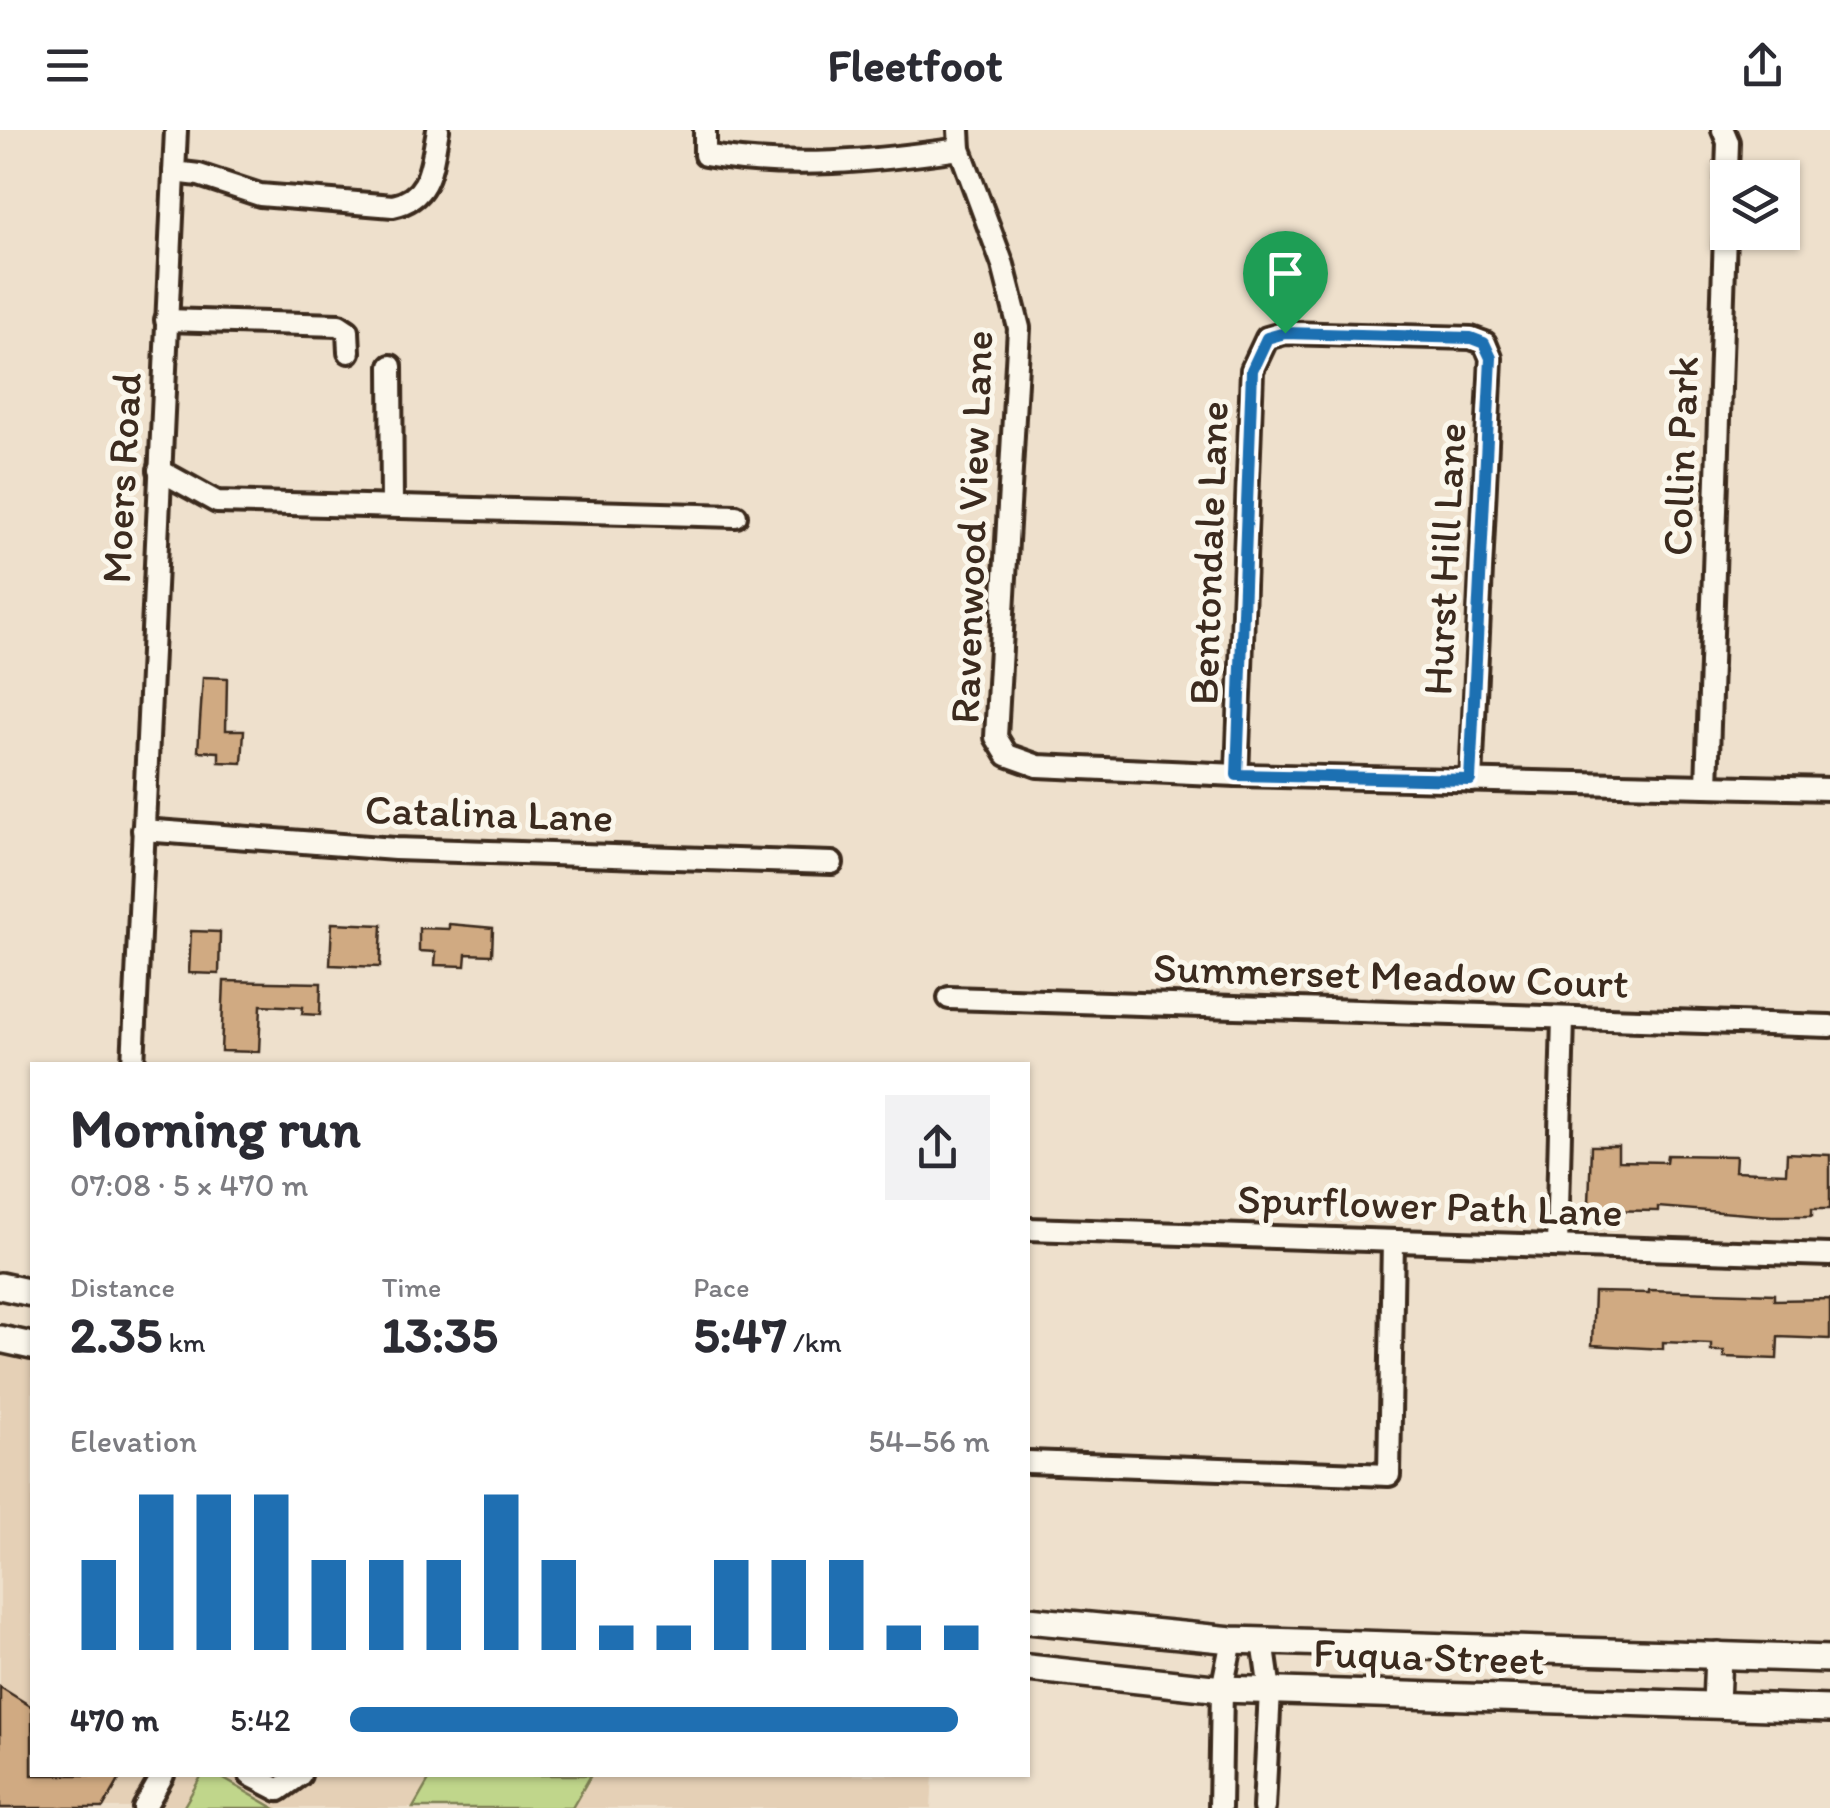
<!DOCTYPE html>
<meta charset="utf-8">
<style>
:root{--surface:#fff;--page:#f2f2f3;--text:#2b2b33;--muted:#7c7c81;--accent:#1f6fb2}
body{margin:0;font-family:Itim,sans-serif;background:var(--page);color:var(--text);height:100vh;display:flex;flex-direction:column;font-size:38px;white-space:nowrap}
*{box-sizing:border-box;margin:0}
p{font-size:32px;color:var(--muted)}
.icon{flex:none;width:55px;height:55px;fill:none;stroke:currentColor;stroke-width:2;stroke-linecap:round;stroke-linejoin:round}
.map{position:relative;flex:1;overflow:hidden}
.details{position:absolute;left:30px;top:932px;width:1000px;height:715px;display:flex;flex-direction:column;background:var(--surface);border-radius:0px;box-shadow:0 2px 8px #0004}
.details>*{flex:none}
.buttons{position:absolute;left:1710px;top:30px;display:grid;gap:20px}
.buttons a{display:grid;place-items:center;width:90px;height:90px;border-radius:0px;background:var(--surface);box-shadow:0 2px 8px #0004;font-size:50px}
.pin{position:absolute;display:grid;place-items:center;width:85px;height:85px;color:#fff;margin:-102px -42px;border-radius:50% 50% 50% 0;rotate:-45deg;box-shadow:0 0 10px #0007}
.pin .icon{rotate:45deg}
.round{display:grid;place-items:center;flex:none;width:105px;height:105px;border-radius:0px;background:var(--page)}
.summary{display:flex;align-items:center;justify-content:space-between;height:170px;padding:0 40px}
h1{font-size:55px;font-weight:700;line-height:75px}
.metrics{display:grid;grid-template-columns:repeat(3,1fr);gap:15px;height:170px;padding:10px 40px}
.metrics div{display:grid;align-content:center}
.metrics b{font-size:50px;font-weight:700}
.metrics small{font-size:28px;font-weight:400}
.metrics p{font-size:28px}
.chart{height:280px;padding:20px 40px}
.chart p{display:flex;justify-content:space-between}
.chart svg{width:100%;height:180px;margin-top:10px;stroke:var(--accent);stroke-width:6}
ul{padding:0 40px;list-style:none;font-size:32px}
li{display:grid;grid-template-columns:160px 120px 1fr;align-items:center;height:75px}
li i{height:25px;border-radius:12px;background:var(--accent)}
header{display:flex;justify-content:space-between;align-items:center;height:130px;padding:0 40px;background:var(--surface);font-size:45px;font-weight:700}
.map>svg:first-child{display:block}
.built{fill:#e5d0b6}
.green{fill:#c0d68b;stroke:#7e8054;stroke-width:2.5}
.building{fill:#d0aa82;stroke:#3b2a1e;stroke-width:2.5}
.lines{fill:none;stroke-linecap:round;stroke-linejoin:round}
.minor-casing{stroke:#3b2a1e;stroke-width:28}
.major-casing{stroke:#3b2a1e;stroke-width:32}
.minor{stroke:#fbf7ec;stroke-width:20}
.major{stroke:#fbf7ec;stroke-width:25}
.route-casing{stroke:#fff;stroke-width:20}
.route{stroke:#1f6fb2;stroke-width:12}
.labels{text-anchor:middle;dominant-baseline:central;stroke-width:10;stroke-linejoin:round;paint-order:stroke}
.street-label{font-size:42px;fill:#3b2a1e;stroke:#fbf7ec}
</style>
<header><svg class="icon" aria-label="menu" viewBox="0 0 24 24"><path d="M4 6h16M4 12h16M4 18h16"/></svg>Fleetfoot<svg class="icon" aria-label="share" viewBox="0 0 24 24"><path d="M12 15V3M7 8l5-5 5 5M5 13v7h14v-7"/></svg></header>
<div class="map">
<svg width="1830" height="1678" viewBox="0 0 1830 1678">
<rect width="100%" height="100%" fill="#eee0cc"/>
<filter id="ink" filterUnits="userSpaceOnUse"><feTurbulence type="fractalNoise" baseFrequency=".01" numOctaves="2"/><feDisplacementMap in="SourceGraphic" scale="20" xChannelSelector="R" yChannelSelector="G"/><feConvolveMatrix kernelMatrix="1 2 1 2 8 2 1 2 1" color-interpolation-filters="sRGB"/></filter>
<g filter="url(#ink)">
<!-- built -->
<polygon class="built" points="0,1225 32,1229 32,1645 933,1645 931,1678 0,1678"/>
<!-- green -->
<g class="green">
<polygon points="202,1645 217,1645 274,1678 183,1678"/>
<polygon points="432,1645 591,1645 572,1678 413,1678"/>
</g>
<!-- building -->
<g class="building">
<polygon points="203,547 227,548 226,600 244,600 242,633 219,632 219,622 198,621"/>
<polygon points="332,793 382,795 380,837 330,835"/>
<polygon points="449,794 493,798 492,825 466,824 465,836 435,835 436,822 419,821 419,798 449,799"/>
<polygon points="191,801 220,802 219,844 189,843"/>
<polygon points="224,851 321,853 320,885 302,884 303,877 261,875 259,922 221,921"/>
<polygon points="1591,1016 1618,1016 1618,1031 1666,1032 1667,1025 1736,1026 1735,1041 1786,1043 1787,1023 1830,1025 1830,1079 1812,1079 1812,1086 1772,1086 1658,1077 1658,1081 1595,1080 1595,1074 1589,1074"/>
<polygon points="1649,1160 1774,1164 1774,1170 1830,1169 1830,1209 1778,1207 1777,1229 1724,1227 1724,1221 1711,1221 1711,1214 1663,1212 1663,1219 1592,1215 1594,1162 1649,1163"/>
<polygon points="0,1557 32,1577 32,1645 122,1645 103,1678 0,1678"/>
</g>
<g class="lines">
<!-- minor casing -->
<g class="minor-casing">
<g id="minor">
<path d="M705 0V25C791 40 874 31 960 19"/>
<polyline points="959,0 960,19 1003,135 1019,198 996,607 1007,625 1038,636 1237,645 1830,659"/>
<path d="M174 42 199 45 260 65 393 76C432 68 431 34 438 0"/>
<polyline points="166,190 339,195 348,201 349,222"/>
<polyline points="391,236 392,376"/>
<polyline points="159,340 217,372 736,386"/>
<polyline points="1237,645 1252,240 1267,208 1285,203 1471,208 1485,213 1491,228 1471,651"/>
<polyline points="1707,656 1728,12 1723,0"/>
<polyline points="143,700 395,719 832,733"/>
<polyline points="949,868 1830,896"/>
<polyline points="133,935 176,0"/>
<polyline points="1028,1099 1830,1125"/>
<polyline points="1557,1116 1563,888"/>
<polyline points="1028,1332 1389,1345 1393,1111"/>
<polyline points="1263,1511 1270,1561 1264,1678"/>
<polyline points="250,1645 279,1660 300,1645"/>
<polyline points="144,1678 163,1645"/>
<polyline points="1220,1678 1222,1559 1232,1510"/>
</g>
</g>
<!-- major casing -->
<g class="major-casing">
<g id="major">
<polyline points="0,1156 32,1163"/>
<polyline points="0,1209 32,1216"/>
<polyline points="1028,1490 1232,1510 1830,1529"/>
<polyline points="1028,1538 1222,1559 1830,1579"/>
<polyline points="1716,1574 1718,1525"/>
</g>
</g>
<!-- minor -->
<use href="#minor" class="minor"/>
<!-- major -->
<use href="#major" class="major"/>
</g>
</g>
<g class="lines" filter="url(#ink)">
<!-- route casing -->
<g class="route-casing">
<polygon id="route" points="1285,203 1471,208 1484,213 1491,228 1470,650 1237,645 1252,240 1267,208"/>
</g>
<!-- route -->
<use href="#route" class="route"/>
</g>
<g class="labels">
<!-- street labels -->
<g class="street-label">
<text transform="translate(1680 326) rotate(-88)">Collin Park</text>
<text transform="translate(121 348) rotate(-87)">Moers Road</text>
<text transform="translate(971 397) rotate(-88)">Ravenwood View Lane</text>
<text transform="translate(1208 423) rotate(-88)">Bentondale Lane</text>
<text transform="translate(1444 429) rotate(-87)">Hurst Hill Lane</text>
<text transform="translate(489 683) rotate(2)">Catalina Lane</text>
<text transform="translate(1391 845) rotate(2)">Summerset Meadow Court</text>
<text transform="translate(1430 1075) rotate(2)">Spurflower Path Lane</text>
<text transform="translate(1429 1526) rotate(2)">Fuqua Street</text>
</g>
</g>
</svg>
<div class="buttons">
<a><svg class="icon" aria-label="layers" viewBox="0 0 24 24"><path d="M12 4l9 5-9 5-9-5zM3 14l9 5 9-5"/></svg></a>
</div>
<div class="pin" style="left:1285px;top:203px;background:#1e9e55"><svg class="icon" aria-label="arrive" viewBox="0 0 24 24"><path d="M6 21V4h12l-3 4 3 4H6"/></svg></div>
<section class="details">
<div class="summary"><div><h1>Morning run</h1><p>07:08 · 5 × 470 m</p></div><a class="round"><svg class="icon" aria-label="share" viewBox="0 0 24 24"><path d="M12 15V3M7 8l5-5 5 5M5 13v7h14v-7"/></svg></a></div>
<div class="metrics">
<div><p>Distance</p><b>2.35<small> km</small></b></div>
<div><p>Time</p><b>13:35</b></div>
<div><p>Pace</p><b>5:47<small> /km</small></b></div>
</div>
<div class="chart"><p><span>Elevation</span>54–56 m</p>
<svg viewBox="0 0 160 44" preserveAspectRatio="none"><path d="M5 44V22M15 44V6M25 44V6M35 44V6M45 44V22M55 44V22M65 44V22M75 44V6M85 44V22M95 44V38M105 44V38M115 44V22M125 44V22M135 44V22M145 44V38M155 44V38"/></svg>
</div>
<ul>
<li><b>470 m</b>5:42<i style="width:95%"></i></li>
</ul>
</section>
</div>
